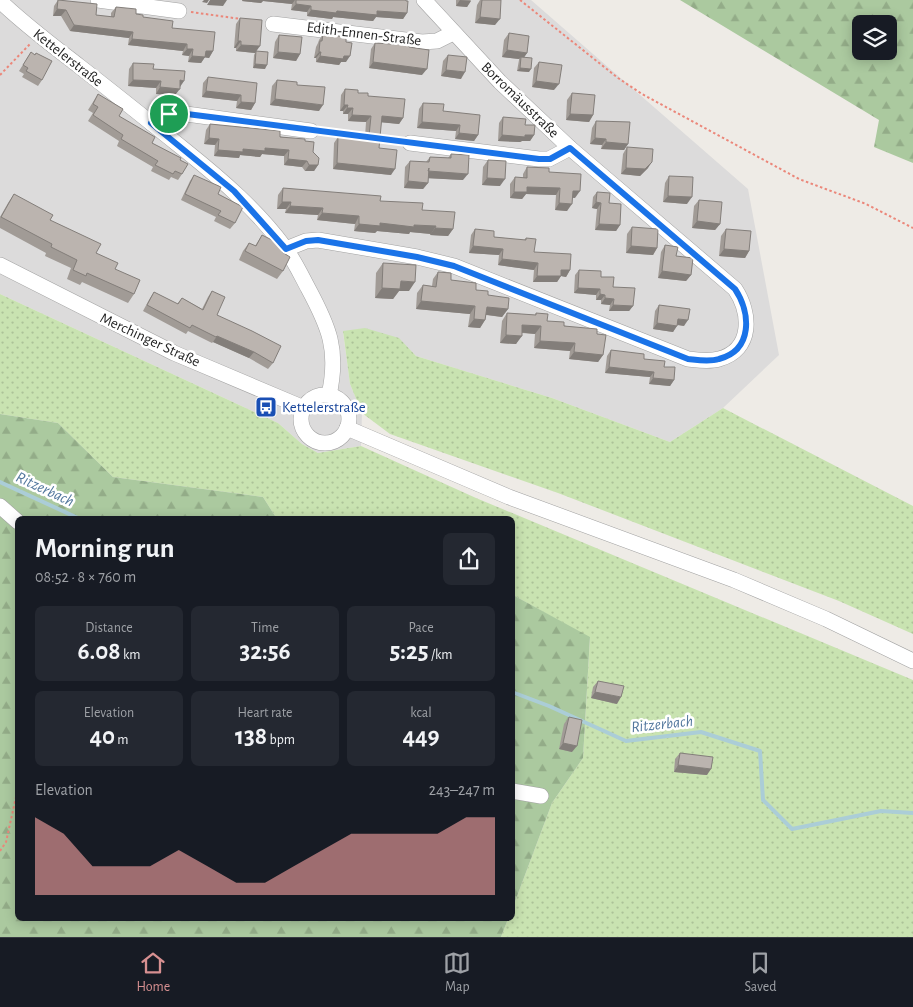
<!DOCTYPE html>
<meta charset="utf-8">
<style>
:root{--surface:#171b24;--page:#242831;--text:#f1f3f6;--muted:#9ea1a6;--line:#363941;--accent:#d79091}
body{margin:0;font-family:"Alegreya Sans",sans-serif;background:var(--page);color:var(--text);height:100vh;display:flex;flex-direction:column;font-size:19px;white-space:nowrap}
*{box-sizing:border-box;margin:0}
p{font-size:16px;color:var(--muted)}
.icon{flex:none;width:28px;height:28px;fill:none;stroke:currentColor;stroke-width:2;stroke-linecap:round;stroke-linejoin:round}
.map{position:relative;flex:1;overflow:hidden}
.panel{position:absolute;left:15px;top:516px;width:500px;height:405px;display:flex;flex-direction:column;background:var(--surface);border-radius:8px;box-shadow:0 2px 12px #0003}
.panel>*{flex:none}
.fabs{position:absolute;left:852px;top:15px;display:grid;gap:10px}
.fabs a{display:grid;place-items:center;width:45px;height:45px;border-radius:8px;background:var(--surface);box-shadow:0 2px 12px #0003;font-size:25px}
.pin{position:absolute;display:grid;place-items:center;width:42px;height:42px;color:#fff;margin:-21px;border:2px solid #fff;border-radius:50%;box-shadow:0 1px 5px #0007}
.round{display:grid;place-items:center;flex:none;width:52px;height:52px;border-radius:8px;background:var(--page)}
.overview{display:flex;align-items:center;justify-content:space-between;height:85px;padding:0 20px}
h1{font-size:28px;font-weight:700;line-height:38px}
.metrics{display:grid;grid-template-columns:repeat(3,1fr);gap:8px;height:85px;padding:5px 20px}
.metrics div{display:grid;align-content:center;border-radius:8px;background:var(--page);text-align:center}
.metrics b{font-size:25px;font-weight:700}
.metrics small{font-size:14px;font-weight:400}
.metrics p{font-size:14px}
.chart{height:140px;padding:10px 20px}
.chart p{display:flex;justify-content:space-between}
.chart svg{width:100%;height:90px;margin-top:5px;fill:var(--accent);opacity:.7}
.menu{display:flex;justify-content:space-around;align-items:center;height:70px;border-top:1px solid var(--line);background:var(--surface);font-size:14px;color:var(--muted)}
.menu a{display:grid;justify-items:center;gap:2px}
.menu .on{color:var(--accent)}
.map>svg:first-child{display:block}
.residential{fill:#dcdbdb}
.grass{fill:url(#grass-dots)}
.forest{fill:url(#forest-firs);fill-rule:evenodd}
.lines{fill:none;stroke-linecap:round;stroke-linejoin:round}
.stream{stroke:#abcdd7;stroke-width:4}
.minor-casing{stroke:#a2a2a2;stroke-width:16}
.path{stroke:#eb877a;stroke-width:2;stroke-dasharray:2.5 2.5;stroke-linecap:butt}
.minor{stroke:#fff;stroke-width:15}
.wall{fill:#a19b96}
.shaded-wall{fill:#837e7a}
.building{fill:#bbb4af;stroke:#837e7a}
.route-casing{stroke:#fff;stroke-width:10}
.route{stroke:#1a73e8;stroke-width:6}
.labels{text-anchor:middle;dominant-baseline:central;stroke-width:5;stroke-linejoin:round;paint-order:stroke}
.street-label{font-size:15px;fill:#1e1e1e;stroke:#fff}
.transit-label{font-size:15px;fill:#164399;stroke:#fff;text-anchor:start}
.water-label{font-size:16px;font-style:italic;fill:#52779d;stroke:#fff}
</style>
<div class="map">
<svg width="913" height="937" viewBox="0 0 913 937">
<defs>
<pattern id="grass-dots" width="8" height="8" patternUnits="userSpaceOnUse" patternTransform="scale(1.25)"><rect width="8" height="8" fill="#c9e3b1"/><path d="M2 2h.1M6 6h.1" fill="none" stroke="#acc298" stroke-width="1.8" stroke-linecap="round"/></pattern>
<pattern id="forest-firs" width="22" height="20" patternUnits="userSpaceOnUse" patternTransform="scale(1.25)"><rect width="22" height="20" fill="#abc99f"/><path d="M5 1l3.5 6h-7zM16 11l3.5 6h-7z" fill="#93ac88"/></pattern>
</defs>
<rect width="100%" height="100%" fill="#eeebe6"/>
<!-- residential -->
<polygon class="residential" points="0,0 531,0 748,189 779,355 723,408 670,442 552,398 416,356 398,338 343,332 350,384 362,413 361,446 318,453 302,444 278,423 0,294"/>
<!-- grass -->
<g class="grass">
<polygon points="0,294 278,423 302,444 318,453 361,446 476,498 913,680 913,937 501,937 508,919 512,919 513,907 552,803 583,758 590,638 513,595 512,519 277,519 263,497 113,477 58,423 0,414"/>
<polygon points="365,328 399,338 416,356 552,398 670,442 723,408 913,506 913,634 839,601 558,493 390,434 362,413 350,384 343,331"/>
</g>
<!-- forest -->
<g class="forest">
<path d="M680 0H913V163L874 147 879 120ZM861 24H889V51H861Z"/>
<polygon points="0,414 58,423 113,477 263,497 277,519 18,519 18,919 508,919 501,937 0,937"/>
<polygon points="513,595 590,637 583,758 552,803 513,907"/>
</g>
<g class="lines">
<!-- stream -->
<g class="stream">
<polyline points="0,482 80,519"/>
<polyline points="512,692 549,706 626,741 701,732 760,751 763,800 792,829 881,811 913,813"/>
</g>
<!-- minor casing -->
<g class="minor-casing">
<g id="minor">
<polyline points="98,0 179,11"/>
<path d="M0 1C25 25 52 45 79 66 115 94 150 122 186 151 222 180 258 211 285 248 294 260 301 275 308 288 329 327 339 350 329 395"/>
<polyline points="273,24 422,42 437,41 453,33"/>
<polyline points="151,123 161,116 179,113 311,131"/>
<polyline points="410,143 539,159 549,159 570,148"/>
<path d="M286 249 306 241 318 240 417 257 454 266 688 359C698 360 709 362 719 359 753 350 751 313 735 289L570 148 500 82 424 0"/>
<polyline points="0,265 174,353 304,408"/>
<circle cx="325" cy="419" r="24"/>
<polyline points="347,428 509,497 734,580 826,619 913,661"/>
<polyline points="0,506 18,522"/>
<polyline points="512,791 541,796"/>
</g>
</g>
<!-- path -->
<g class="path">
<polyline points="520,0 618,78 642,94 799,179 866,204 913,228"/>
<polyline points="191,12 241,19"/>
<polyline points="0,75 30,44"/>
<polyline points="325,132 368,137"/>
<polyline points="377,139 397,141"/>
<polyline points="0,851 6,842 18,788"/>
</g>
<!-- minor -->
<use href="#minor" class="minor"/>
</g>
<!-- wall -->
<g class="wall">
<polygon points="58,0 96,15 111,17 111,13 116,7 172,28 213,51 209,58 205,57 201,63 188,62 189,56 182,55 183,51 128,45 129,38 70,31 61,16 53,16 54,6"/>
<polygon points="242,0 406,0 407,13 403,19 376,17 373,21 333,17 332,19 307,16 307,12 291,10 292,4 263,1 261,3 242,1"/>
<polygon points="456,0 471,0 467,7 456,6"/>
<polygon points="480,0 501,0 495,25 475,23 477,5"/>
<polygon points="240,18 256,51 265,69 253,68 254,55 255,53 236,51 236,48 234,48 236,24"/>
<polygon points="509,33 527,53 524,57 529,72 517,71 519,60 519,59 502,57 504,40"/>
<polygon points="323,34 346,42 346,62 341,62 339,65 316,62 316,58 314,58 316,47 318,43 319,40"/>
<polygon points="279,35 300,54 296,61 273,58 275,42"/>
<polygon points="375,43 409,47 422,75 369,68 371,49"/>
<polygon points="31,52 42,80 38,86 22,77 24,74 19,71"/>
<polygon points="448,55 461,79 441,76 443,61"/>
<polygon points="539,62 554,90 532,87 534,68"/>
<polygon points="133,63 153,69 180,87 175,95 156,94 156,88 128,86 129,69"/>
<polygon points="208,77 255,103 251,110 236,108 237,101 202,97 203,83"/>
<polygon points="277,80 297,85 319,111 270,105 272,86"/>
<polygon points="345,89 368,96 403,118 399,124 381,122 379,148 391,175 333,169 334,143 338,137 364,139 365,137 366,122 348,121 348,114 343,114 343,111 340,111 341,95"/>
<polygon points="572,93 593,115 589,122 566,120 567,100"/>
<polygon points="98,94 119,116 152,143 180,160 182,174 178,180 171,177 169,180 151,171 153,167 117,146 119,141 88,121 93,113 88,110"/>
<polygon points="423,103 443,111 478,135 474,141 455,139 456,131 417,128 419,109"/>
<polygon points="503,117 525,125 534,135 530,141 522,141 520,142 498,141 499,123"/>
<polygon points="596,121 628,144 624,150 601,149 602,145 590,144 592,128"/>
<polygon points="210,124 305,141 313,152 318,165 314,171 305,171 302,167 284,165 284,156 262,154 260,157 240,155 239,158 214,156 215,145 204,144 206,130"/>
<polygon points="627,147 648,168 640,176 621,174 623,154"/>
<polygon points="451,154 463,180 428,178 428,183 423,189 404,188 405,167 410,161 426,162 430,157 448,158"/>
<polygon points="488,160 500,186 482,185 483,167"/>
<polygon points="527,167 549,172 575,198 572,198 567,211 555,210 556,195 526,194 522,199 510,198 510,184 515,177 523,178 523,174"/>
<polygon points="194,175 218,194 235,223 230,229 214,221 216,217 181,200 190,181"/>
<polygon points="669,176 687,204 663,202 665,183"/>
<polygon points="283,188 380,201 422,210 453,229 448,236 430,235 431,234 410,232 409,234 377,231 375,233 354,231 355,224 317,220 318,215 285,213 286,209 277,209 278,195"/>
<polygon points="597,192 609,203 620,225 616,231 595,230 597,209 592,208 593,197"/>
<polygon points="14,194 50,220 96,253 115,269 134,294 128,303 82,282 80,285 67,279 71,268 45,256 46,253 0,228 0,217 8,203"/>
<polygon points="699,200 720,224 715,230 692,228 694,206"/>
<polygon points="632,227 657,248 653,255 626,253 627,234"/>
<polygon points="475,229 494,237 524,240 526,238 534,252 570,270 566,277 561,276 557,282 533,282 534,270 498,265 499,255 469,253 471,235"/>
<polygon points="726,229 749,251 745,258 719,256 721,236"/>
<polygon points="262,235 282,252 283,271 277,279 239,260 243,251 249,243 255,246"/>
<polygon points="665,245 676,256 691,275 686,281 658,278 661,252"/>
<polygon points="383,263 409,291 399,291 393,299 375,298 376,273"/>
<polygon points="579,270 601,277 613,287 633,306 629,311 609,311 610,305 601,304 601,300 596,300 596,295 574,293 575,275"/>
<polygon points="438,272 451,280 476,290 488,295 508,309 502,317 486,315 485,320 480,328 468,327 470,314 416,309 417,293 423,285 432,286 433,279"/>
<polygon points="212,291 217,315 273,363 268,369 249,358 213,342 212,343 188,331 186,334 143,311 150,298 154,292 177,304 182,298 202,309 208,297"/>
<polygon points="659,305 684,326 677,325 673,332 653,329 655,311"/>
<polygon points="507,313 535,315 536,313 547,321 597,334 603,355 598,362 569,359 570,351 534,348 535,334 522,333 516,344 500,343 502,321"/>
<polygon points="611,350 644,359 674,380 670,386 649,384 650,377 605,373 607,356"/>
<polygon points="598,681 617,704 591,698 593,687"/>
<polygon points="569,717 572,752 559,749 564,724"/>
<polygon points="680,753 707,775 674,772 675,759"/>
</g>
<!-- shaded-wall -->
<g class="shaded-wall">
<polygon points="204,0 209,0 207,3 202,2"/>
<polygon points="210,0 227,0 223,6 207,5"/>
<polygon points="243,0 295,0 292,4 263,1 261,3 242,1"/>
<polygon points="460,0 471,1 467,7 456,6"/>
<polygon points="296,4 311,6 307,12 291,10"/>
<polygon points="57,9 66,10 61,16 53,16"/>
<polygon points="311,10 377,11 407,13 403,19 376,17 373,21 333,17 332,19 307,16"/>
<polygon points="480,17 500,19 495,25 475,23"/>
<polygon points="74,25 133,32 129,38 70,31"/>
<polygon points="132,39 187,44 183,51 128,45"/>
<polygon points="238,41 241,41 236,48 234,48"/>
<polygon points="241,45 260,46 255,53 236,51"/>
<polygon points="187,49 193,49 189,56 182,55"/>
<polygon points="507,50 527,53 523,59 521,57 519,59 502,57"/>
<polygon points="206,51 213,51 209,58 201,57"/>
<polygon points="278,52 300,54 296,61 273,58"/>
<polygon points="319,52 321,52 316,58 314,58"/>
<polygon points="192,56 205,57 201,63 188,62"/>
<polygon points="320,56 350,56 346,62 341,62 339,65 316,62"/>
<polygon points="373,62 427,69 422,75 369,68"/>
<polygon points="255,64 267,65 265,69 253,68"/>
<polygon points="520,68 531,69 529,72 517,71"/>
<polygon points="446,70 465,72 461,79 441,76"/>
<polygon points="133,80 161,81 156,88 128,86"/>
<polygon points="180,80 184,81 180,87"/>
<polygon points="536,81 559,84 554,90 532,87"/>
<polygon points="160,87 180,89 175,95 156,94"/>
<polygon points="206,91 241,95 237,101 202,97"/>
<polygon points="275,99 323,105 319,111 270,105"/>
<polygon points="241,102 255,103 251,110 236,108"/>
<polygon points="344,105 348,105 343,111 340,111"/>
<polygon points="347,108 353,108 348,114 343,114"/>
<polygon points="570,114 593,115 589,122 566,120"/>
<polygon points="352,115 371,116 366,122 348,121"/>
<polygon points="382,116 403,118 399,124 378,122"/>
<polygon points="422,122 460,125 456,131 417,128"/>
<polygon points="459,133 478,135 474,141 455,139"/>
<polygon points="502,135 534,135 530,141 522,141 520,142 498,141"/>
<polygon points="209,138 219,139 215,145 204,144"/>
<polygon points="595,138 606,139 602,145 590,144"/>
<polygon points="606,142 628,144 624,150 601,149"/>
<polygon points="265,148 289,150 284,156 262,154 260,157 240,155 239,158 214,156 218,150"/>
<polygon points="288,159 307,161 302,167 284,165"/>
<polygon points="652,162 648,168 640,176 621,174 626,168"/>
<polygon points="337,163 395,169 391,175 333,169"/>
<polygon points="309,165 318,165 314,171 305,171"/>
<polygon points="428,171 468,174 463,180 424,178"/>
<polygon points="487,178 505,179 500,186 482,185"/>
<polygon points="408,181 428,183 423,189 404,188"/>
<polygon points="527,187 560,188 556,195 526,194 522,199 510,198 514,192"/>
<polygon points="573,191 580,191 575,198 568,197"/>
<polygon points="668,196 692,197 687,204 663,202"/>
<polygon points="282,202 291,202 286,209 277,209"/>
<polygon points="596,202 601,203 597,209 592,208"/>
<polygon points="559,203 572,204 567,211 555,210"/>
<polygon points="290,206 323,208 318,215 285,213"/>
<polygon points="322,213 359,216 355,224 317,220"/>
<polygon points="697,221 720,224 715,230 692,228"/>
<polygon points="380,223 414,225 436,226 431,234 410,232 409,234 377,231 375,233 354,231 359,224"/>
<polygon points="599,224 620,225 616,231 595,230"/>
<polygon points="435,228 453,229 448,236 430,235"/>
<polygon points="473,246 503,249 499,255 469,253"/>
<polygon points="631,246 657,248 653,255 626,253"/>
<polygon points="724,249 749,251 745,258 719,256"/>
<polygon points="502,259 538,263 534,270 498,265"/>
<polygon points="561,270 570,270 566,277 561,276 557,282 533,282 537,276"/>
<polygon points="662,271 691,275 686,281 658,278"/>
<polygon points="401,281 415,282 409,291 399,291 393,299 375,298 382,288"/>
<polygon points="578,288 600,289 596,295 574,293"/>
<polygon points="600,294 605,295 601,300 596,300"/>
<polygon points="605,298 614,299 610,305 601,304"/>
<polygon points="421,301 475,306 470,314 416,309"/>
<polygon points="613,305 633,306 629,311 609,311"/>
<polygon points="487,307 508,309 502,317 481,314"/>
<polygon points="474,319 485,320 480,328 468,327"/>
<polygon points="678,319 688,320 684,326 674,324"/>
<polygon points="657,323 677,326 673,332 653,329"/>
<polygon points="522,325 541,326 535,334 517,332"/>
<polygon points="506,335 522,336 516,344 500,343"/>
<polygon points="217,336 254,352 249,358 213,342"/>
<polygon points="540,341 575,343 570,351 534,348"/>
<polygon points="574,352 603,355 598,362 569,359"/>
<polygon points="609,367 654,372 650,377 605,373"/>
<polygon points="653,378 674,380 670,386 649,384"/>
<polygon points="595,692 621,697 617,704 591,698"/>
<polygon points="563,743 577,746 572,752 559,749"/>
<polygon points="678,765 711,769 707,775 674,772"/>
</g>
<!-- building -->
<g class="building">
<polygon points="58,0 97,4 96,15 114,17 116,7 136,9 136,14 143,15 143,17 173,21 172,28 215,32 213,51 206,51 205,57 192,56 193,49 187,49 187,44 132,39 133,32 74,25 66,10 57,9"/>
<polygon points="296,0 406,0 406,1 408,1 407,13 377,11 377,15 337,11 336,13 311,10 311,6 296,4"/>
<polygon points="482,0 501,0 500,19 480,17"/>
<polygon points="240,18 262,20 260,46 241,45 241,41 238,41"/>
<polygon points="509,33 529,36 527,53 507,50"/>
<polygon points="323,34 346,37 346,42 352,43 350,56 344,56 343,59 320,56 321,52 319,52 320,41 322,41"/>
<polygon points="279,35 302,37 300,54 278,52"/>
<polygon points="375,43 409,45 409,47 429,50 427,69 373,62"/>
<polygon points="256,51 268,52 267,65 255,64"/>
<polygon points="31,52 35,55 36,53 52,61 42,80 26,71 28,68 23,65"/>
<polygon points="448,55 467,57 465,72 446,70"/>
<polygon points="521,57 532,58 531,69 520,68"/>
<polygon points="539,62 562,65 559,84 536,81"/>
<polygon points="133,63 154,64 153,69 185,71 184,81 180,80 180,89 160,87 161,81 133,80"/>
<polygon points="208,77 257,83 255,103 241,102 241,95 206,91"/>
<polygon points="277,80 297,82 297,85 325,87 323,105 275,99"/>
<polygon points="345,89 358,90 358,93 368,93 368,96 405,99 403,118 382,116 379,148 397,150 395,169 337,163 338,137 366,140 366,136 369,136 371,116 352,115 353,108 347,108 348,105 344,105"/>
<polygon points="572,93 595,95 593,115 570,114"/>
<polygon points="98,94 123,109 119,116 155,137 152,143 181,158 180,160 188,164 182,174 175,171 173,174 155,165 158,161 121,139 123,135 93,115 98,107 93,104"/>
<polygon points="423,103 444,104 443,111 480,115 478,135 459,133 460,125 422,122"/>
<polygon points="503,117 526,119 525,125 535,125 534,135 525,135 525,137 502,135"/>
<polygon points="596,121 630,122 628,144 606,142 606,139 595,138"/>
<polygon points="210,124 280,131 280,137 305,139 305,141 314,142 313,152 319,158 318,165 309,165 307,161 288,159 289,150 265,148 265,151 243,149 243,152 218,150 219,139 209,138"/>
<polygon points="627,147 653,149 652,162 645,169 626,168"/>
<polygon points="451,154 469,155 468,174 428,171 429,168 428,183 408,181 410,161 429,162 430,157 451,158"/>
<polygon points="488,160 506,161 505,179 487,178"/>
<polygon points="527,167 549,168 549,172 581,174 580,191 573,191 572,204 559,203 560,188 527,187 527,192 514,192 515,177 527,178"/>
<polygon points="194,175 221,187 218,194 243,207 235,223 218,215 221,211 185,194"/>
<polygon points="669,176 693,177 692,197 668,196"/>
<polygon points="283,188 381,196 380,201 423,203 422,210 455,212 453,229 435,228 436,226 414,225 414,227 380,223 380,226 359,224 359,216 322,213 323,208 290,206 291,202 282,202"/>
<polygon points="597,192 610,193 609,203 621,204 620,225 599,224 601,203 596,202"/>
<polygon points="14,194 53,215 50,220 101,244 96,253 118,263 115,269 140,280 134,294 87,273 86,276 73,270 77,260 51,247 52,244 1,217"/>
<polygon points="699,200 722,202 720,224 697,221"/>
<polygon points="632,227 658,229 657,248 631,246"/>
<polygon points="475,229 494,231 494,237 526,240 526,238 536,239 534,252 571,254 570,270 561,270 561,276 537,276 538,263 502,259 503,249 473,246"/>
<polygon points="726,229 751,231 749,251 724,249"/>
<polygon points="262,235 284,246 285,247 282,252 290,257 283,271 245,251 249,243 256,246"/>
<polygon points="665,245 678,247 676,256 693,258 691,275 662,271"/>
<polygon points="383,263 416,265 415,282 401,281 400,289 382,288"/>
<polygon points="579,270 601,271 601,277 614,277 613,287 635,288 633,306 613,305 614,299 605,298 605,295 600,294 600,289 578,288"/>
<polygon points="438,272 451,273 451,280 476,283 476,290 488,291 488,295 509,298 508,309 487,307 485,320 474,319 475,306 421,301 423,285 436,287"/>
<polygon points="212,291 225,297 217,315 252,331 281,346 273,363 254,352 217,336 216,337 192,325 190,328 147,305 154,292 178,304 182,298 203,310"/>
<polygon points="659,305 690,309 688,320 678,319 677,326 657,323"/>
<polygon points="507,313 536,315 536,313 548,314 547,321 564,322 564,326 597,329 597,334 606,335 603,355 574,352 575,343 540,341 541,326 522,325 522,336 506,335"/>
<polygon points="611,350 644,354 644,359 665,361 664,367 675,367 674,380 653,378 654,372 609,367"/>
<polygon points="598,681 624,686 621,697 595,692"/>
<polygon points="569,717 582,720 577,746 563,743"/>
<polygon points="680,753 713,757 711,769 678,765"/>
</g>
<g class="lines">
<!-- route casing -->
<g class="route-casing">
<path id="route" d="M179 113 539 159H550L570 148 735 289C751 313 753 350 719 359 709 362 698 360 688 359L454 266 417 257 318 240 306 241 286 249 234 191 151 123 161 116Z"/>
</g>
<!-- route -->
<use href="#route" class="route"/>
</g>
<!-- icons -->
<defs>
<g id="bus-square" transform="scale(1.125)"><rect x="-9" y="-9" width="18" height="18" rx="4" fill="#1a4fb4" stroke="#fff"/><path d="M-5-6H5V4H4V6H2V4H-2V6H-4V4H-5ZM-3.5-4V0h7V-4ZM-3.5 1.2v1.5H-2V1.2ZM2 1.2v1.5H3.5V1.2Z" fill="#fff"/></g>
</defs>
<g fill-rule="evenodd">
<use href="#bus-square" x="266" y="407"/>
</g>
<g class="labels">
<!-- street labels -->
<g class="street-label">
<text transform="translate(364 34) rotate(7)">Edith-Ennen-Straße</text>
<text transform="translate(68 58) rotate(38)">Kettelerstraße</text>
<text transform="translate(520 100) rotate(44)">Borromäusstraße</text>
<text transform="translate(150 340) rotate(25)">Merchinger Straße</text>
</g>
<!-- transit labels -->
<g class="transit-label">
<text x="282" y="407">Kettelerstraße</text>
</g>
<!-- water labels -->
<g class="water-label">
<text transform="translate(45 489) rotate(25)">Ritzerbach</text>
<text transform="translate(662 724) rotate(-6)">Ritzerbach</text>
</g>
</g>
</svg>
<div class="fabs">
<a><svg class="icon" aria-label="layers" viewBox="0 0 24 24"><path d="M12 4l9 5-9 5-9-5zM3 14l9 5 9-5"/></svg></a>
</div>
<div class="pin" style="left:169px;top:114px;background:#1e9e55"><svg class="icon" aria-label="arrive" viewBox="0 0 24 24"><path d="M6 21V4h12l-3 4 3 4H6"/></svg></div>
<section class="panel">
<div class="overview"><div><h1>Morning run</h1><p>08:52 · 8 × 760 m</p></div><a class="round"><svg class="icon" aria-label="share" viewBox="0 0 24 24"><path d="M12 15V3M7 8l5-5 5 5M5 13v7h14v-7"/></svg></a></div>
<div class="metrics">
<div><p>Distance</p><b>6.08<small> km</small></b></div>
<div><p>Time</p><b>32:56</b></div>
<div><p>Pace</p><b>5:25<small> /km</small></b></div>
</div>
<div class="metrics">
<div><p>Elevation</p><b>40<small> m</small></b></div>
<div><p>Heart rate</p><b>138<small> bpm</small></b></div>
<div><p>kcal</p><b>449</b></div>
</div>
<div class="chart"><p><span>Elevation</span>243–247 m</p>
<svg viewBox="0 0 160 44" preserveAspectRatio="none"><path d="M0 44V6L10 14L20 30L30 30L40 30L50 22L60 30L70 38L80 38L90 30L100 22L110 14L120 14L130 14L140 14L150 6L160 6V44z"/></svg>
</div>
</section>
</div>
<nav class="menu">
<a class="on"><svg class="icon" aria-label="home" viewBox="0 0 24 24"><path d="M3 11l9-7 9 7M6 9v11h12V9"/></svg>Home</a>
<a><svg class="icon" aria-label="map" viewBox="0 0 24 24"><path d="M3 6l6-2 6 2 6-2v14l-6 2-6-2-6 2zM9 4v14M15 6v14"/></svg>Map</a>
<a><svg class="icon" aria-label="saved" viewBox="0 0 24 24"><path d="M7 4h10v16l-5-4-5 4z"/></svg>Saved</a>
</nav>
